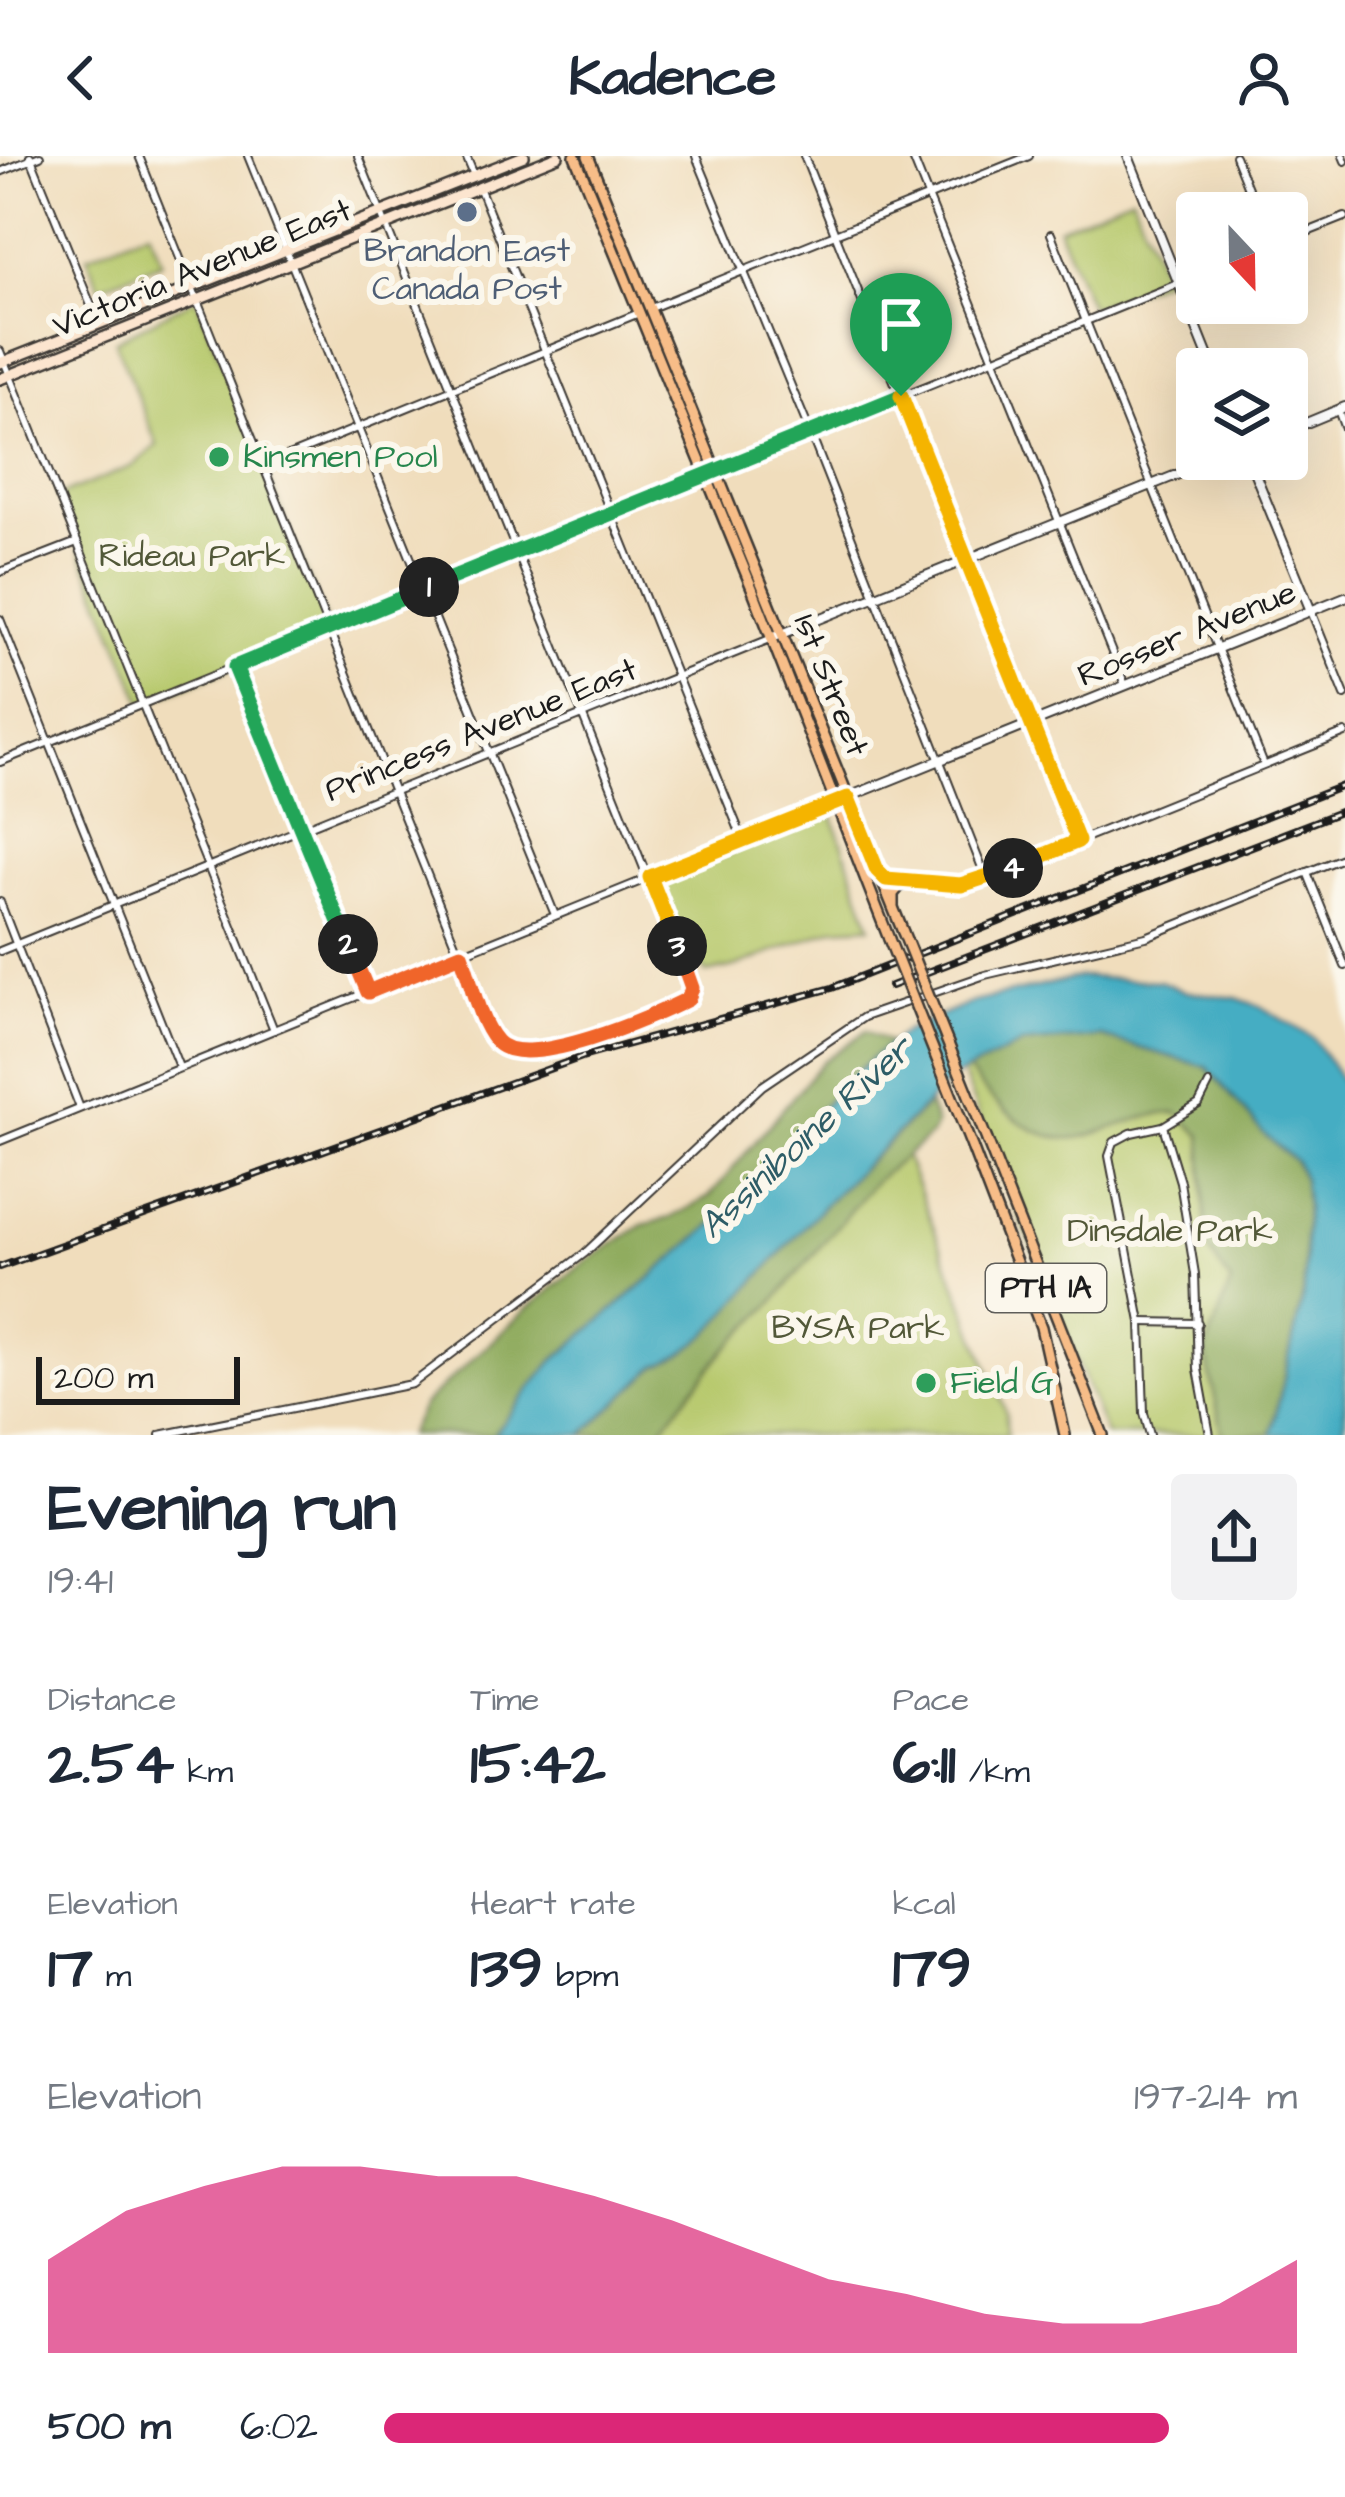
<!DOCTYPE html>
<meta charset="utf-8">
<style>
:root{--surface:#fff;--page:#f2f2f3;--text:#1f2937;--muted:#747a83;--accent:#db2777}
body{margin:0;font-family:"Architects Daughter",sans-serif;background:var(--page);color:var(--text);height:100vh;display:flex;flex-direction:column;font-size:45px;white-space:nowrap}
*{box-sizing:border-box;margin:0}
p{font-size:39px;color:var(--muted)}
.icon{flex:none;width:66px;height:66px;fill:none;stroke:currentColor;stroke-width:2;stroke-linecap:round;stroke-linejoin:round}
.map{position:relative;height:1279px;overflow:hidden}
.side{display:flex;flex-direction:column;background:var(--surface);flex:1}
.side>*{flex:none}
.needle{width:78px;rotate:158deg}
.tools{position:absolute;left:1176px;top:36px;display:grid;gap:24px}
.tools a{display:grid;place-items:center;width:132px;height:132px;border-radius:12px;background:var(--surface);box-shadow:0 12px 48px #0002;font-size:60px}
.scale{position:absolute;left:36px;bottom:30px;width:204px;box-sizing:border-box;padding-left:12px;border:6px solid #1c1c1c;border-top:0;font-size:33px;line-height:42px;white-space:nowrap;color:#1c1c1c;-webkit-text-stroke:9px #fbf7ec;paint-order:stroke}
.pin{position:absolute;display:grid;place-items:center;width:102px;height:102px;color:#fff;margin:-123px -51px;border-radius:50% 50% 50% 0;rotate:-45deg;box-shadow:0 0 12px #0007}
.pin .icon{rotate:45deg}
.km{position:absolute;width:60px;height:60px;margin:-30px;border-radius:50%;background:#222;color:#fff;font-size:33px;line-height:60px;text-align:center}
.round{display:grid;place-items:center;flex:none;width:126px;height:126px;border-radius:12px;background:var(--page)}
.headline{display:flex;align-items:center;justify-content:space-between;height:204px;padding:0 48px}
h1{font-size:66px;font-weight:700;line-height:90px}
.figures{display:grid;grid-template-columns:repeat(3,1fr);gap:18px;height:204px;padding:12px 48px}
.figures div{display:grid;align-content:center}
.figures b{font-size:60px;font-weight:700}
.figures small{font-size:33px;font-weight:400}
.figures p{font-size:33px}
.chart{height:336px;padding:24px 48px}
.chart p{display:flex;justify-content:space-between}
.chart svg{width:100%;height:216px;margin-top:12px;fill:var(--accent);opacity:.7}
ul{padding:0 48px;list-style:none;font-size:39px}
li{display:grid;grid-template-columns:192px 144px 1fr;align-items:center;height:90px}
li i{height:30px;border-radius:15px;background:var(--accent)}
header{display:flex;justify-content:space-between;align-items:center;height:156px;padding:0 48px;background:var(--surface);font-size:54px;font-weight:700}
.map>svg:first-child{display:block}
.green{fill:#b6c86b;stroke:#697244;stroke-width:3}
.forest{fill:#90ac5f;stroke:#56643e;stroke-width:3}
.water{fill:#44adc3;stroke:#306470;stroke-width:3}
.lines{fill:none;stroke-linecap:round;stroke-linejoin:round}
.minor-casing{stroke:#3c3934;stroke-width:10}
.tertiary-casing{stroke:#3c3934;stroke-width:12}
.secondary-casing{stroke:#3c3934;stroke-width:14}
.primary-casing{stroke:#3c3934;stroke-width:14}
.minor{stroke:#fff;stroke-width:6}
.tertiary{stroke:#fff;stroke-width:8}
.secondary{stroke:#fce5cf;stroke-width:9}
.primary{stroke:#f7bd88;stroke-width:9}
.rail-casing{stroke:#1c1c1c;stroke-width:8}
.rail{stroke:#fbf7ec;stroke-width:3;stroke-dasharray:9;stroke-linecap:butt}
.primary-bridge-casing{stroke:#3c3934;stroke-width:14;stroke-linecap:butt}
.primary-bridge{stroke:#f7bd88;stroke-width:9}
.split-1-casing{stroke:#fff;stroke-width:24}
.split-2-casing{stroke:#fff;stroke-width:24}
.split-3-casing{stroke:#fff;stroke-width:24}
.split-4-casing{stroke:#fff;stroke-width:24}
.split-5-casing{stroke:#fff;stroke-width:24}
.split-1{stroke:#22a559;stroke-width:15}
.split-2{stroke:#22a559;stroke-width:15}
.split-3{stroke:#f0652b;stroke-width:15}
.split-4{stroke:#f5b400;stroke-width:15}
.split-5{stroke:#f5b400;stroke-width:15}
.service-dot{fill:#5c6f8a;stroke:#fbf7ec;stroke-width:4.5}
.leisure-dot{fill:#2e9e5b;stroke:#fbf7ec;stroke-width:4.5}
.labels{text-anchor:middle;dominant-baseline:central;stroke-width:12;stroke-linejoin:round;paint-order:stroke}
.shield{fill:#fbf7ec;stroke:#5f5e5a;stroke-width:3}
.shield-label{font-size:30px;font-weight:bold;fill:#1c1c1c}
.service-label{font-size:33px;fill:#4e5e75;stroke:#fbf7ec}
.street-label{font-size:33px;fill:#1c1c1c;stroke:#fbf7ec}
.leisure-label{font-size:33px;fill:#27864d;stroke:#fbf7ec;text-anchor:start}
.park-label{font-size:33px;fill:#525838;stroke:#fbf7ec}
.water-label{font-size:36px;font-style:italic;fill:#2e5d67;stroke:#fbf7ec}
</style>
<header><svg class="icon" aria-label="back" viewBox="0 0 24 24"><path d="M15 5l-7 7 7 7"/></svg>Kadence<svg class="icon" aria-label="person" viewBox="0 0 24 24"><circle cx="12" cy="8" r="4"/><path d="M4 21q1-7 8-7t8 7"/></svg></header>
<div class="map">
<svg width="1345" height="1279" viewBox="0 0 1345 1279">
<rect width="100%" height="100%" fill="#fbf7ec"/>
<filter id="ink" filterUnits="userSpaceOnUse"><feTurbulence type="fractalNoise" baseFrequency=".00833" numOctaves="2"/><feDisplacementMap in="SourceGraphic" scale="24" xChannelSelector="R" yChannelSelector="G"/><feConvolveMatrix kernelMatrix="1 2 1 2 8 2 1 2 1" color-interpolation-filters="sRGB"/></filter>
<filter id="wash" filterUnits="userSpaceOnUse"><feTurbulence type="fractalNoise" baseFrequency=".004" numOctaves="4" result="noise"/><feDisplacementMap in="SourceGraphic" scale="48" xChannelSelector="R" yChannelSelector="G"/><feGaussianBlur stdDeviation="2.7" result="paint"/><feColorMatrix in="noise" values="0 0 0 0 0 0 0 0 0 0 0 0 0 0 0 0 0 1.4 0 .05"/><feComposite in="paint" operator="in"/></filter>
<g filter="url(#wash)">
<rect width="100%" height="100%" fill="#f0ddbc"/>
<!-- green -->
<g class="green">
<polygon points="1132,40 1165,123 1091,152 1058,72"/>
<polygon points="149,74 162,106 100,131 87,100"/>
<polygon points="196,142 329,472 143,548 58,340 133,310 157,289 115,185"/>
<polygon points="831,655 871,770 835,772 735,811 706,817 686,775 673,769 659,734 660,725"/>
<polygon points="1022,888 1207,911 1294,1004 1271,1279 1106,1279 962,917"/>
<polygon points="897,978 1006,1257 1007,1279 582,1279"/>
</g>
<!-- forest -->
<g class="forest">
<polygon points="866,875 890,887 844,926 723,1060 553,1205 493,1279 408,1279 423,1249 527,1153 585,1106 643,1069 670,1062 709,1041 823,905"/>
<path d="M1071 881H1102L1207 911 1264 978 1294 1004 1303 1023 1306 1049 1304 1136 1271 1279H1223L1205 1195 1231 1127 1206 1090 1202 980 1177 957C1144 957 1117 972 1086 980 1038 993 993 948 968 915L1022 888Z"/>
<polygon points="928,948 936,969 931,979 874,1026 773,1147 724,1195 656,1279 582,1279 655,1211 682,1198 823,1050"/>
</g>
<!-- water -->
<polygon class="water" points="1080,821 1160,825 1185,835 1236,842 1260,850 1313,882 1345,930 1345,1266 1341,1279 1271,1279 1304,1136 1306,1049 1303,1023 1295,1005 1264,978 1207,911 1102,881 1022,888 953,922 823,1050 709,1177 682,1198 655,1211 582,1279 493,1279 553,1205 723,1060 845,926 905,875 973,846"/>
</g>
<g filter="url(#ink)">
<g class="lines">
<!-- minor casing -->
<g class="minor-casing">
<g id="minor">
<polyline points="30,0 99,169"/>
<path d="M139 0 492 880C524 922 645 861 686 845L692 832 358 0"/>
<polyline points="248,0 555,759"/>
<polyline points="466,0 474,19"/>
<polyline points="696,0 810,276 986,722"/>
<polyline points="804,0 1078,685"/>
<polyline points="912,0 1125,529"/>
<polyline points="1235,0 1258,57"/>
<polyline points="1343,0 1345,5"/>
<polyline points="0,16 40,0"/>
<polyline points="479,31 743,684"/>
<polyline points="1051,78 1264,609"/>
<polyline points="1287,84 1345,61"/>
<polyline points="651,152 1029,0"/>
<polyline points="0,195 274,874"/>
<polyline points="1338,254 1345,273"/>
<polyline points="264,310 639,157"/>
<polyline points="0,416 77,386"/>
<polyline points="1311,455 1345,539"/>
<polyline points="0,463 179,911"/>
<polyline points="235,512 368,836"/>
<polyline points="0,606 1197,120"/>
<polyline points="1307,716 1345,810"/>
<polyline points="882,720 889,725 952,730 976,726 1345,577"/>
<polyline points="0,746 80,952"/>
<polyline points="0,795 770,483"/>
<polyline points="1163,970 1199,948 1209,928"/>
<polyline points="0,985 836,646"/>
<polyline points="1141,1166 1198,1167"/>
<polyline points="160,1279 412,1228 585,1097 762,930 864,861 985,819 1146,781 1345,701"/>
<polyline points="1150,1279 1144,1257 1141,1166 1109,1000 1114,986 1131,977 1163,970 1180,1026 1195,1118 1198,1213 1210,1279"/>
</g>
</g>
<!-- tertiary casing -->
<g class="tertiary-casing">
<g id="tertiary">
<polyline points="1128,0 1213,213"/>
<polyline points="1287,275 1345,251"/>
<polyline points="1249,303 1311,455"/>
<polyline points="777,480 1216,303"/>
<polyline points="846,642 1345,441"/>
</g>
</g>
<!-- secondary casing -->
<g class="secondary-casing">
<g id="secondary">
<polyline points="0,207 524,0"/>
<polyline points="0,223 558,0"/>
</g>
</g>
<!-- primary casing -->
<g class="primary-casing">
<g id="primary">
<polyline points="575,0 752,432 889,783"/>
<polyline points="588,0 903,776"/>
<polyline points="893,749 893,738 899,731"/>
<polyline points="987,984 1103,1279"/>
<polyline points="972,991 1041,1171 1065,1279"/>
</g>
</g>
<!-- minor -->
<use href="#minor" class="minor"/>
<!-- tertiary -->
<use href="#tertiary" class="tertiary"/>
<!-- secondary -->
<use href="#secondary" class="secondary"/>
<!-- primary -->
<use href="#primary" class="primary"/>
<!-- rail casing -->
<g class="rail-casing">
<g id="rail">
<polyline points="891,830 1345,654"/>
<polyline points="0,1111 582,901 832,832 1345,629"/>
</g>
</g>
<!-- rail -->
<use href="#rail" class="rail"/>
<!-- primary-bridge casing -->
<g class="primary-bridge-casing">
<g id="primary-bridge">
<polyline points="903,776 987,984"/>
<polyline points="889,783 972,991"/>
</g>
</g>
<!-- primary-bridge -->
<use href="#primary-bridge" class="primary-bridge"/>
</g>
</g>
<g class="lines" filter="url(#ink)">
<!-- split-1 casing -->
<g class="split-1-casing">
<polyline id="split-1" points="429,431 901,240"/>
</g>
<!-- split-2 casing -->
<g class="split-2-casing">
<polyline id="split-2" points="348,788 235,511 429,431"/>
</g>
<!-- split-3 casing -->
<g class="split-3-casing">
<path id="split-3" d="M348 788 368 836 461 798C471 824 478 864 496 885 523 918 655 860 688 843L692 832 677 790"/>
</g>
<!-- split-4 casing -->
<g class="split-4-casing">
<polyline id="split-4" points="677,790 650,721 848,642 877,714 886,723 961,729 1013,712"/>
</g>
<!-- split-5 casing -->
<g class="split-5-casing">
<polyline id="split-5" points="901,240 1078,685 1013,712"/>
</g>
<!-- split-1 -->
<use href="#split-1" class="split-1"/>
<!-- split-2 -->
<use href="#split-2" class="split-2"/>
<!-- split-3 -->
<use href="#split-3" class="split-3"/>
<!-- split-4 -->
<use href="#split-4" class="split-4"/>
<!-- split-5 -->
<use href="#split-5" class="split-5"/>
</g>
<!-- markers -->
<circle class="service-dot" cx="467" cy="56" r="12"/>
<g class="leisure-dot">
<circle cx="219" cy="301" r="12"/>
<circle cx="926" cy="1227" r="12"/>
</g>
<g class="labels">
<!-- shield labels -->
<rect class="shield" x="986" y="1108" width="120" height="48" rx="9"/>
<g class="shield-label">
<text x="1046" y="1132">PTH 1A</text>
</g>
<!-- service labels -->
<g class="service-label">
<text x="467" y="95">Brandon East<tspan x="467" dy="38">Canada Post</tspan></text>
</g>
<!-- street labels -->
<g class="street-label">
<text transform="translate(202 112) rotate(-22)">Victoria Avenue East</text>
<text transform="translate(1187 478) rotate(-22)">Rosser Avenue</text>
<text transform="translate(831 529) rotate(68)">1st Street</text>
<text transform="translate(481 574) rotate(-22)">Princess Avenue East</text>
</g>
<!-- leisure labels -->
<g class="leisure-label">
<text x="243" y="301">Kinsmen Pool</text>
<text x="950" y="1227">Field G</text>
</g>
<!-- park labels -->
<g class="park-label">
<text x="192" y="400">Rideau Park</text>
<text x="1170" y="1075">Dinsdale Park</text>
<text x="858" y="1172">BYSA Park</text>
</g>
<!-- water labels -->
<g class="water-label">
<text transform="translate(806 982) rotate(-43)">Assiniboine River</text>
</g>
</g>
</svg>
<div class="tools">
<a><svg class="needle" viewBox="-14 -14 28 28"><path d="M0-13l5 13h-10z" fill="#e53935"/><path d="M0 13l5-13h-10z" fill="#747a83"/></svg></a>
<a><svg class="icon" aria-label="layers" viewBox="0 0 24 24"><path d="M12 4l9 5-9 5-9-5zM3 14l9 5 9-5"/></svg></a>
</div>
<div class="scale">200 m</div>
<div class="pin" style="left:901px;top:240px;background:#1e9e55"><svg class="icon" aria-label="arrive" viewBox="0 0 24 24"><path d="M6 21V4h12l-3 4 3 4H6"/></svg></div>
<b class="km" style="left:429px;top:431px">1</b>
<b class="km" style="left:348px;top:788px">2</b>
<b class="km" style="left:677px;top:790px">3</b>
<b class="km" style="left:1013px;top:712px">4</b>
</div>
<section class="side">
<div class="headline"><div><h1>Evening run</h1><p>19:41</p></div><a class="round"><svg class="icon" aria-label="share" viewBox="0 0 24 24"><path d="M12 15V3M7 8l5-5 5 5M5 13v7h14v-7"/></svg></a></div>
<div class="figures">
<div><p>Distance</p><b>2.54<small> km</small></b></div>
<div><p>Time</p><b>15:42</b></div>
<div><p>Pace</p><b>6:11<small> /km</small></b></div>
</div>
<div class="figures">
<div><p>Elevation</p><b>17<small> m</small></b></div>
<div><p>Heart rate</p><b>139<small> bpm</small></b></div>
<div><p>kcal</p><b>179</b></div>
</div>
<div class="chart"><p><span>Elevation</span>197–214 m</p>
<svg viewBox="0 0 160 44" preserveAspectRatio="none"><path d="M0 44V25L10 15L20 10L30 6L40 6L50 8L60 8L70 12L80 17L90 23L100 29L110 32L120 36L130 38L140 38L150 34L160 25V44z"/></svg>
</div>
<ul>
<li><b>500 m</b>6:02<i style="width:86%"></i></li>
</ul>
</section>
